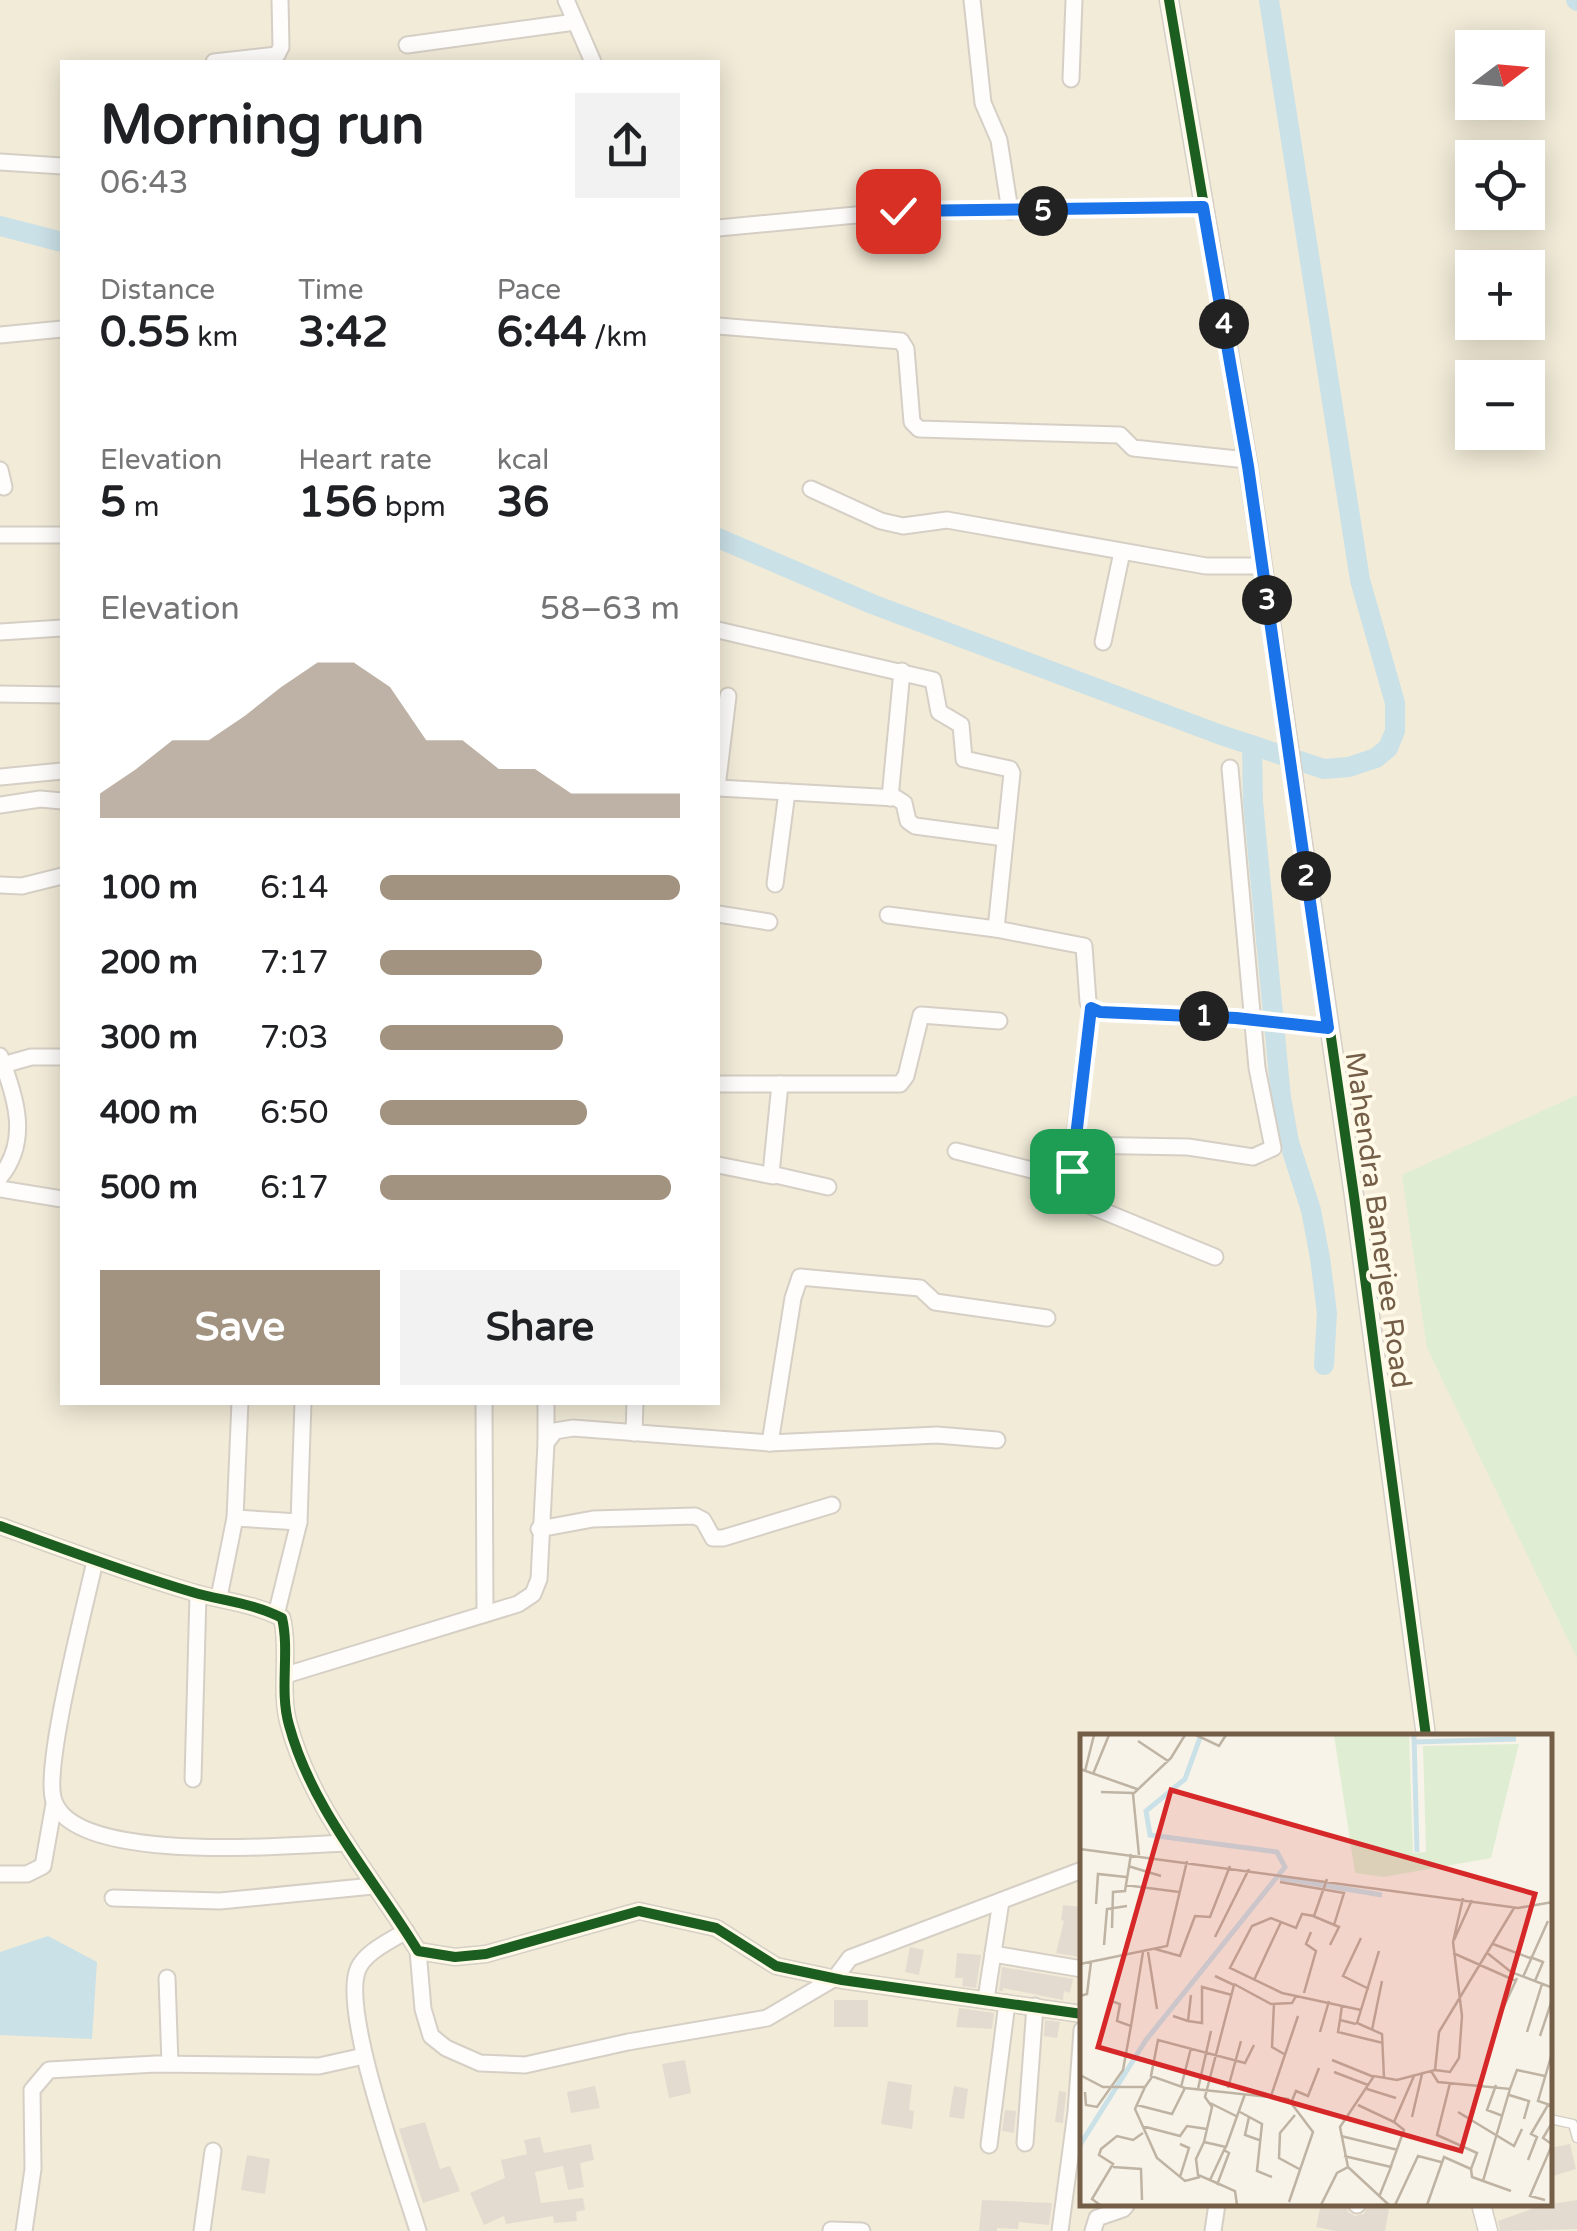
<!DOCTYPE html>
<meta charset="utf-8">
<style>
:root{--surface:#fff;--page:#f2f2f2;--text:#202124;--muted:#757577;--accent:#a29280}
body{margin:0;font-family:"Varela Round",sans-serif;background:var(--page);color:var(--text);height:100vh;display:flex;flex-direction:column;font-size:38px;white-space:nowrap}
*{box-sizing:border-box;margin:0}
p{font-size:32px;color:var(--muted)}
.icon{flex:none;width:55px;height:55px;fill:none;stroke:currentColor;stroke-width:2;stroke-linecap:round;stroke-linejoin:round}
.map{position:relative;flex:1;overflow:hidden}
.sheet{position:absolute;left:60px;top:60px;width:660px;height:1345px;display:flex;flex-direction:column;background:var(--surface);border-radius:0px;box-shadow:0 5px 25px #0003}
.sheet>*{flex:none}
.needle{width:65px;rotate:74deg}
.fabs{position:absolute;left:1455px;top:30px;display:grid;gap:20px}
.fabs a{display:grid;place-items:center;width:90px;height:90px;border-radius:0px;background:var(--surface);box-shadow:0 5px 25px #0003;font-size:50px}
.pin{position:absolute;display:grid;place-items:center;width:85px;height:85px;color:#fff;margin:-42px;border-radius:20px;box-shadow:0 5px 15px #0006}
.km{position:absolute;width:50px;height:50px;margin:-25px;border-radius:50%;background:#222;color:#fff;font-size:28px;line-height:50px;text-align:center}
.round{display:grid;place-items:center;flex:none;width:105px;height:105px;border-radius:0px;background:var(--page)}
.head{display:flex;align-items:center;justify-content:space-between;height:170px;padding:0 40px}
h1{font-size:55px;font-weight:800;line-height:75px}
.stats{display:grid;grid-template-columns:repeat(3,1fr);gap:15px;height:170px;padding:10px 40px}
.stats div{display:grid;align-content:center}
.stats b{font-size:42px;font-weight:800}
.stats small{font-size:28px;font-weight:400}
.stats p{font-size:28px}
.chart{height:280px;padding:20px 40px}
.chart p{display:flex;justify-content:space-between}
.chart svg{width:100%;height:180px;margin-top:10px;fill:var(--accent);opacity:.7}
.button{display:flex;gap:20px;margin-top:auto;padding:20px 40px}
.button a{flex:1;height:115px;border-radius:0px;background:var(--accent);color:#fff;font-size:40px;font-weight:800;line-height:115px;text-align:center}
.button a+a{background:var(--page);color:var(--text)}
ul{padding:0 40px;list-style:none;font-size:32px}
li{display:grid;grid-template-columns:160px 120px 1fr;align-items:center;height:75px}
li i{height:25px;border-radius:12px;background:var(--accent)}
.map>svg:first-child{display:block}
.residential{fill:#f2ebd8;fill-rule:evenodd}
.green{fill:#dfeed2}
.water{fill:#cae1e7}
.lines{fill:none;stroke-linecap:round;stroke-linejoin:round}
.canal{stroke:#cae1e7;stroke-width:20}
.building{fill:#e3dbd0}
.service-casing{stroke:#d5cfc5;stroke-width:11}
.minor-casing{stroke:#d5cfc5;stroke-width:19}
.tertiary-casing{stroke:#d5cfc5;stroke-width:21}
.service{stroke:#fefdfc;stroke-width:8}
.minor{stroke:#fefdfc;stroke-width:15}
.tertiary{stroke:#fefdfc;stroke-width:18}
.cycleway-casing{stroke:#fff9e8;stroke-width:16}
.cycleway{stroke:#1b5e20;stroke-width:10}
.route-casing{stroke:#fff;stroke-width:20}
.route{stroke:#1a73e8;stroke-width:12}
.labels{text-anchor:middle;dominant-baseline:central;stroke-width:8;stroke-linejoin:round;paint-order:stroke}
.street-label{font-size:28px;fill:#745e48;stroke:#fff9e8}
.inset-river{fill:none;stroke:#cae1e7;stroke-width:5}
.inset-road{fill:none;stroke:#bfb3a3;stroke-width:2.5}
.view{fill:#d62828;fill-opacity:0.15;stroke:#d62828;stroke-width:5}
.inset-edge{fill:none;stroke:#745e48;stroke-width:5}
</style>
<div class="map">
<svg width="1577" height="2231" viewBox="0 0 1577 2231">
<rect width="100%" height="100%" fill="#f7f3e8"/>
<!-- residential -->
<path class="residential" d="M0 0H1577V2231H0ZM1472 48H1528V102H1472ZM62 62H718V1402H62ZM1472 158H1528V212H1472ZM1472 268H1528V322H1472ZM1472 378H1528V432H1472ZM1082 1736H1550V2204H1082Z"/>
<!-- green -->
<polygon class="green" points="1577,1095 1577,1658 1427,1348 1402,1175"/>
<!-- water -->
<polygon class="water" points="48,1936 97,1962 92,2039 0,2035 0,1952"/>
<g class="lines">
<!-- canal -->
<g class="canal">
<polyline points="1576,0 1577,1"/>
<polyline points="0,226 62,242"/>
<polyline points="718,538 872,604 1221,735 1324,769 1349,767 1376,758 1388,748 1395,731 1395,703 1360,580 1269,0"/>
<polyline points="1252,745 1253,802 1281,1098 1289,1142 1311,1210 1320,1258 1327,1313 1324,1365"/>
</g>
</g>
<!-- building -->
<g class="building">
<polygon points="1063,1905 1082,1907 1080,1957 1056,1953 1064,1921 1061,1920"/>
<polygon points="910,1947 924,1950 919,1975 905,1972"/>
<polygon points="957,1953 981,1955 976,1988 962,1986 963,1978 955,1978"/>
<polygon points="1002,1967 1073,1979 1070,1993 1064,1991 1063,2000 1003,1988 1003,1991 999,1991"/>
<rect x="834" y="2000" width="34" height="27"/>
<polygon points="959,2008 994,2013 992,2029 956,2027"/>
<polygon points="1045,2020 1060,2022 1057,2038 1044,2036"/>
<polygon points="685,2060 691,2093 669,2098 662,2064"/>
<polygon points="888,2081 912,2085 909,2110 914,2111 912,2129 881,2124"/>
<polygon points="595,2086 600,2108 571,2113 567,2092"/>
<polygon points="954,2086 968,2089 964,2119 949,2117"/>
<polygon points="1059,2091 1066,2092 1063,2123 1055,2122"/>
<polygon points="1005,2110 1016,2111 1014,2133 1002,2131"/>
<polygon points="425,2122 440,2169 450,2166 460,2191 423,2203 399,2129"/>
<polygon points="540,2137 544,2153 591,2144 594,2160 580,2163 584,2187 568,2190 563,2166 535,2172 541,2203 583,2198 585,2210 576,2212 577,2221 554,2223 553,2216 506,2224 504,2216 484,2225 470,2193 505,2178 501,2160 527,2154 524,2140"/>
<polygon points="1570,2144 1576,2169 1550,2177 1550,2148"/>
<polygon points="247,2155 270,2159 265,2194 241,2190"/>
<polygon points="982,2200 1052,2203 1049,2225 1019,2222 1018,2229 997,2228 997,2231 979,2231"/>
<polygon points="1577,2200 1577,2229 1500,2231 1498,2221 1540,2206"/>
<polygon points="1321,2204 1346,2204 1348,2212 1355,2216 1364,2214 1369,2205 1389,2209 1385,2231 1336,2231 1316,2227"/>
</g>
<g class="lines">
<!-- service casing -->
<g class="service-casing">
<polyline id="service" points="1550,2119 1573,2124 1577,2138"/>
</g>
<!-- minor casing -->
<g class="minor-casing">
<g id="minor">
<polyline points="566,0 593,62"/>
<polyline points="972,0 983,103 999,140 1010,211"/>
<polyline points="407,45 575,22"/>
<polyline points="214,62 277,55 281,47 280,0"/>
<polyline points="1071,79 1074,0"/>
<polyline points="0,162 62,166"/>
<polyline points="718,228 898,211 1203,207"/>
<polyline points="718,326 901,341 906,349 912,422 919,429 1120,435 1133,448 1247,460"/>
<polyline points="0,335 62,329"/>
<polyline points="0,470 4,487"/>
<polyline points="811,489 881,521 903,526 947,520 1206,566 1263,566"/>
<polyline points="0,535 62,535"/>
<polyline points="718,630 933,680 939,712 961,725 964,759 1010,769 1012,773 996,929 1084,946 1088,1002 1094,1011 1236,1018 1328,1028"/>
<polyline points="0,632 62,628"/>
<polyline points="1103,642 1122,552"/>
<polyline points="0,694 62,695"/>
<polyline points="0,777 62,771"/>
<polyline points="718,779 728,696"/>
<polyline points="718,788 896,798 904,803 908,821 915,826 1005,838"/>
<polyline points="890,798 902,671"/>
<polyline points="0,805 40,799 62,801"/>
<polyline points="775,884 787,792"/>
<polyline points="0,885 22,886 62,876"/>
<polyline points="718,914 769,922"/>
<polyline points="888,915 996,929"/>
<path d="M0 1056C16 1097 30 1141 0 1177"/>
<polyline points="3,1065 31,1057 62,1057"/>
<polyline points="718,1084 900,1084 906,1076 921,1015 999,1021"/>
<polyline points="780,1084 771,1174 828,1187"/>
<polyline points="1076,1145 1188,1147 1253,1157 1273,1148 1257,1068 1230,768"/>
<polyline points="956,1151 1060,1177 1070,1176 1091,1008"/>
<polyline points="718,1165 773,1176"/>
<polyline points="1060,1177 1073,1198 1086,1204 1215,1257"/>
<polyline points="0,1189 62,1199"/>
<polyline points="484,1402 485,1614"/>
<polyline points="634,1433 635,1402"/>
<polyline points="546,1443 546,1402"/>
<polyline points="770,1443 793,1298 800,1277 920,1288 935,1302 1047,1318"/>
<polyline points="235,1518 299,1522"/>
<path d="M0 1526C64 1549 127 1573 192 1592 222 1601 253 1603 282 1618 290 1652 279 1691 289 1725 312 1810 373 1877 418 1951L455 1957 486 1954 639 1911 716 1928 776 1966 842 1980 1082 2014"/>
<polyline points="539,1529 593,1519 695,1516 703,1520 713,1538 723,1538 832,1505"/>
<path d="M95 1561C86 1603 42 1769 54 1801 76 1865 290 1845 346 1843"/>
<polyline points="219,1597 235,1518 240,1402"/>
<polyline points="276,1615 299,1522 303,1402"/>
<polyline points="286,1675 518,1604 533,1594 539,1579 546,1443 555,1431 573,1428 770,1443 937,1435 997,1440"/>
<polyline points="193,1779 198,1594"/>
<polyline points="0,1874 27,1874 43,1866 54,1804"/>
<polyline points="113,1898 220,1901 373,1886"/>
<path d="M406 1931C390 1941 365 1952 358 1969 340 2012 403 2181 418 2231"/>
<polyline points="418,1951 423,2009 431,2036 446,2048 480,2063 525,2065 628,2042 767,2018 835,1978 850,1958 1082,1870"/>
<polyline points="993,1954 1082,1969"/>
<polyline points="167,1978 170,2064"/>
<polyline points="986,1999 1001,1901"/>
<polyline points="1025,2143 1035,2006"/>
<polyline points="989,2145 1007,2003"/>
<polyline points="1357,2205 1358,2204"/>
<polyline points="831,2230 862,2231"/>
<polyline points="24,2231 33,2169 32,2090 49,2070 156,2064 319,2066 364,2056"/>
<polyline points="202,2231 213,2151"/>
<polyline points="1060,2231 1076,2112 1082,2030"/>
<polyline points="1093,2231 1097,2218 1123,2209 1127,2204"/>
<polyline points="1213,2231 1217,2204"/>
</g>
</g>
<!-- tertiary casing -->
<g class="tertiary-casing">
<g id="tertiary">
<polyline points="1169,0 1248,465 1354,1196 1426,1736"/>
<polyline points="1481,2204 1488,2231"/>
</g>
</g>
<!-- service -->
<use href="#service" class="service"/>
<!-- minor -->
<use href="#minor" class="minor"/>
<!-- tertiary -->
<use href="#tertiary" class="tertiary"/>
<!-- cycleway casing -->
<g class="cycleway-casing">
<g id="cycleway">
<polyline points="1169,0 1248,465 1354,1196 1426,1736"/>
<path d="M0 1526C64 1549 127 1573 192 1592 222 1601 253 1603 282 1618 290 1652 279 1691 289 1725 312 1810 373 1877 418 1951L455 1957 486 1954 639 1911 716 1928 776 1966 842 1980 1082 2014"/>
</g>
</g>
<!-- cycleway -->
<use href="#cycleway" class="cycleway"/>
</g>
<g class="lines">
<!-- route casing -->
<g class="route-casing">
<polyline id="route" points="898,211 1203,207 1248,466 1328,1028 1236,1018 1100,1012 1091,1008 1072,1171"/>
</g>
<!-- route -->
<use href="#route" class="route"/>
</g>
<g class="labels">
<!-- street labels -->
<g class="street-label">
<text transform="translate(1378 1220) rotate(82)">Mahendra Banerjee Road</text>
</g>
</g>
<!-- overview -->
<g transform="translate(1080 1734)">
<rect width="472" height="472" fill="#f7f3e8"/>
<path d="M254 1H329L333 119 346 118 343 12 439 10 411 124 304 143 275 139Z" fill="#dfeed2"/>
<path class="inset-river" d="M334 1 337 118M334 8 436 5M200 144 302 161M0 411 66 306 205 133 197 118 70 101 66 77 105 45 121 1"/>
<path class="inset-road" d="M116 1 139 12 146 1M58 7 88 27M0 35 57 55M5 37 14 1M13 40 29 1M21 58 53 59M0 115 438 174 473 168M59 121 53 60 91 24 105 1M48 132 81 142M247 145 234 182 222 180 216 194 191 184 172 192 150 234 202 259 281 276M200 148 264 159 254 191M45 151 99 158M16 170 18 140 46 143M233 182 259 193 250 211M32 194 33 158 45 157 51 120M135 203 169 135M281 204 263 242 289 255M374 206 392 166M413 210 450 224M24 211 27 175 47 172M75 215 100 222 115 182 130 183 150 132M299 217 277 289 302 300 304 344M68 218 77 275M406 218 431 238 473 254M373 219 436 247M450 223 463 228 455 247M0 230 87 212 107 127M443 243 468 187M174 246 201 188M154 250 191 270 212 269 216 262M224 259 236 217 226 210 231 198M0 262 7 260 11 228M194 269 192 313 204 320M262 271 260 286 276 290M420 281 437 244M93 282 108 287 111 261M260 286 258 298 303 309M108 287 122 289V253L152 261M51 292 63 218M292 296 302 247M240 298 249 267M447 298 462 250M460 302 473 263M174 311 165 329 78 306 71 342 105 354 208 365 233 398 209 468M473 316 458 367 473 372M252 326 294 343M355 336 370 338 379 324 382 282 373 208 383 164M351 337 358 348 430 355 437 336 465 342M254 338 288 351M0 341 23 353H65L72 343M416 351 407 376 423 382M65 353 55 375 77 424 105 447 120 443M101 353 111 314M148 354 161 307M118 355 131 297M287 355 316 364M5 358 6 371 17 373 43 336 51 292 37 287 40 270 31 267M429 361 449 367 444 385M191 362 218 282M130 369 158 383M211 369 216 357 228 362 239 334M57 371 92 380 105 354M278 371 314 388 334 342M160 378 182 390 177 437 192 443M378 378 434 412 442 395M215 381 200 399 199 424 221 436M169 383 165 401 179 406M332 383 342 340M473 387 463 404 473 411M62 392 100 402 107 392 127 395M261 402 318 416M124 408 132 373 125 363 154 251 135 242M100 410 109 414 100 443M145 414 130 446 155 457 157 471M264 422 311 433 299 463M448 426 457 403 451 400 468 371M311 432 324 396 314 388M33 433 61 435 62 466M268 433 309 471M391 435 392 443 431 457M130 446 118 441 116 425 124 408 146 413 165 360M403 447 430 355M137 451 149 419 144 416M465 466 450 462 472 411M20 471 12 465 33 430 19 421 21 415 37 402 53 406 63 399M241 471 257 439 268 433 260 393 294 342 317 346 355 336 359 298 434 174M315 471 338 422 361 428M347 471 364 423 391 435 397 419 357 401 370 349"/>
<path class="view" d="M91 56 455 160 381 417 18 313Z"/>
<rect width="472" height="472" class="inset-edge"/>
</g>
</svg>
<div class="fabs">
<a><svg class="needle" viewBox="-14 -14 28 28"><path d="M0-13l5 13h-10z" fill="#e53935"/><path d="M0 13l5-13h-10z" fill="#757577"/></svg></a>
<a><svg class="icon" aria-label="locate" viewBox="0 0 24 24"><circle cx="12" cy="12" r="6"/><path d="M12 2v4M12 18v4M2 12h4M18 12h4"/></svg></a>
<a>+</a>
<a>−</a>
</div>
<div class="pin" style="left:1072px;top:1171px;background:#1e9e55"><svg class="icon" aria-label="arrive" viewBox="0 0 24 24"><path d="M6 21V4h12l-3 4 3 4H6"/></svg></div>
<div class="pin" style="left:898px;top:211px;background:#d93025"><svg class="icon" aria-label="check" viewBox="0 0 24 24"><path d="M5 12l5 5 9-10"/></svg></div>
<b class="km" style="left:1204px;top:1016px">1</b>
<b class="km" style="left:1306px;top:876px">2</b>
<b class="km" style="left:1267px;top:600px">3</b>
<b class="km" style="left:1224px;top:324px">4</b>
<b class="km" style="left:1043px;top:211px">5</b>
<section class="sheet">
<div class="head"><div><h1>Morning run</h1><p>06:43</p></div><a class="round"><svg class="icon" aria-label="share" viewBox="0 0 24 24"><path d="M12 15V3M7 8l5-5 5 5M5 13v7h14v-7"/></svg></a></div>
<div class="stats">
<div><p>Distance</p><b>0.55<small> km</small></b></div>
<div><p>Time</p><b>3:42</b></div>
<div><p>Pace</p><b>6:44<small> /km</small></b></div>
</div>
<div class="stats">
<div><p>Elevation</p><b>5<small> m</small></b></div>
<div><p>Heart rate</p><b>156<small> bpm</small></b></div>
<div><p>kcal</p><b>36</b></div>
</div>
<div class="chart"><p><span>Elevation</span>58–63 m</p>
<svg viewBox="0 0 160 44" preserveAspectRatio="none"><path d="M0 44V38L10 32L20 25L30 25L40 19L50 12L60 6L70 6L80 12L90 25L100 25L110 32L120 32L130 38L140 38L150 38L160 38V44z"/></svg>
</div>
<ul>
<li><b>100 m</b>6:14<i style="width:100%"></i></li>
<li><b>200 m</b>7:17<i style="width:54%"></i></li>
<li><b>300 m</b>7:03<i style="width:61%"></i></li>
<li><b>400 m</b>6:50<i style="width:69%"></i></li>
<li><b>500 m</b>6:17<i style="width:97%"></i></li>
</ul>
<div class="button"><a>Save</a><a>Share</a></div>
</section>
</div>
